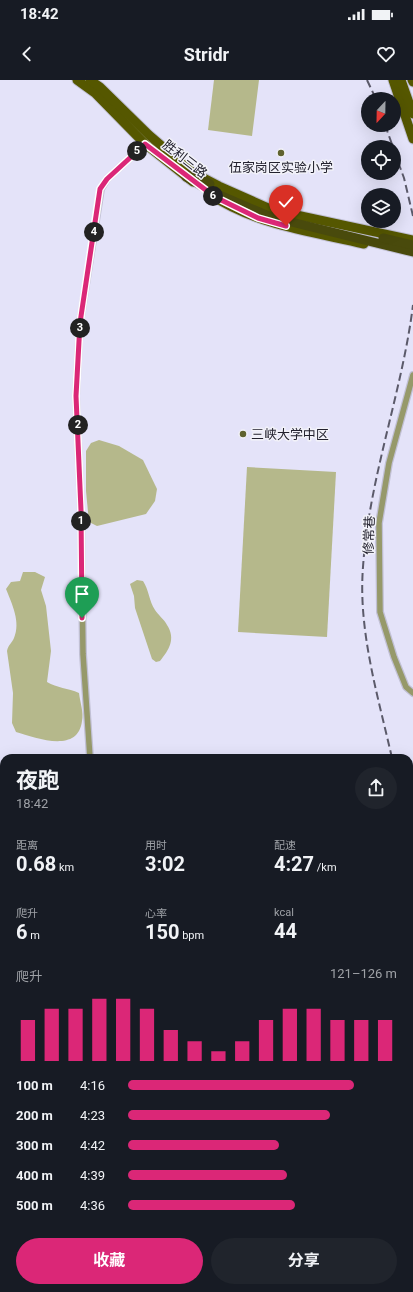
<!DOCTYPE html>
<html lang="zh">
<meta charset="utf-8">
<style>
:root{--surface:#171b24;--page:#20242c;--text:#f1f3f6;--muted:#9ea1a6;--accent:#db2777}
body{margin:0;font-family:Roboto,"Noto Sans SC",sans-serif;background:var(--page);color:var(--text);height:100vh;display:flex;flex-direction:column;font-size:15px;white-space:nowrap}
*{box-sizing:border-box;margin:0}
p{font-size:13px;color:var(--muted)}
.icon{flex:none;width:22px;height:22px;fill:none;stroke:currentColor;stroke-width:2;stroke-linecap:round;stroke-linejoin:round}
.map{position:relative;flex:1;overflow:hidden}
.sheet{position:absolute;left:0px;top:674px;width:413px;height:538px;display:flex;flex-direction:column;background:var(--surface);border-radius:12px 12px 0 0;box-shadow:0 4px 16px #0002}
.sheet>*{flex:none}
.needle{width:26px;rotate:202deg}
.tools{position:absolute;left:361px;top:12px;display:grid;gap:8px}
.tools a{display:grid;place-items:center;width:40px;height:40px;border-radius:50%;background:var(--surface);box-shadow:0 4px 16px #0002;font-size:20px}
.pin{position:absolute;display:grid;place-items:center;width:34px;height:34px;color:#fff;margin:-41px -17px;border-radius:50% 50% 50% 0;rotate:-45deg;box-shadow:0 0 4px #0007}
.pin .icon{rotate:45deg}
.km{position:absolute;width:20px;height:20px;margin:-10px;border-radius:50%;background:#222;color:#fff;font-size:11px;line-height:20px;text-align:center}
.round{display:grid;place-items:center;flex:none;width:42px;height:42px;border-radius:21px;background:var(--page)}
.headline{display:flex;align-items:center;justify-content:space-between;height:68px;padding:0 16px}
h1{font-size:22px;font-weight:700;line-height:30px}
.stats{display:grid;grid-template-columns:repeat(3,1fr);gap:6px;height:68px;padding:4px 16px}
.stats div{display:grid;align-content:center}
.stats b{font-size:20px;font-weight:700}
.stats small{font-size:11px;font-weight:400}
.stats p{font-size:11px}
.chart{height:112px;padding:8px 16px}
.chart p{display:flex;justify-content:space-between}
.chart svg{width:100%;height:72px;margin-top:4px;stroke:var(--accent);stroke-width:6}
.cta{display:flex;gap:8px;margin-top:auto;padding:8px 16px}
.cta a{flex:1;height:46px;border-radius:24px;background:var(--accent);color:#fff;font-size:16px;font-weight:700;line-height:46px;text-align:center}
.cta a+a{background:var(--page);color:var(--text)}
ul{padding:0 16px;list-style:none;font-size:13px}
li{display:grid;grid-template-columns:64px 48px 1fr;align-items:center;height:30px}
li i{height:10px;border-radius:5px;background:var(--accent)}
.status{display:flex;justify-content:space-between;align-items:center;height:28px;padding:0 20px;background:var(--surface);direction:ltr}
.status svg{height:11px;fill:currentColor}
header{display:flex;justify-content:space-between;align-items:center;height:52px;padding:0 16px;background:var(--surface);font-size:18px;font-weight:700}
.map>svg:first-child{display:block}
.green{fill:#b5b88b}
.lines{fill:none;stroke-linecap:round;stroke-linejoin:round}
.minor-casing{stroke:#c1c0d4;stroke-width:8}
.secondary-casing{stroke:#c1c0d4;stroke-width:10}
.primary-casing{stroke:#c1c0d4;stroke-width:11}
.trunk-casing{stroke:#c1c0d4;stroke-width:11}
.minor{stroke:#96996a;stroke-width:5.5}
.secondary{stroke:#707326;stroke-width:8}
.primary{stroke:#555700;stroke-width:9}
.trunk{stroke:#494a0c;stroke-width:9}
.rail{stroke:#5b5a6a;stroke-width:2;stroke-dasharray:8 4;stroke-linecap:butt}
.route-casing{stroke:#fff;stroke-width:8}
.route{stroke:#db2777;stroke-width:5}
.poi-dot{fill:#5f622f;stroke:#f2f2f9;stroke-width:1.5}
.labels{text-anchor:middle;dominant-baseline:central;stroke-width:3;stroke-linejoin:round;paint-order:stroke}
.street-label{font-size:13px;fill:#22212e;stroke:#f2f2f9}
.poi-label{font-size:13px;fill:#22212e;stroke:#f2f2f9}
</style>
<div class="status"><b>18:42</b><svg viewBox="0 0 49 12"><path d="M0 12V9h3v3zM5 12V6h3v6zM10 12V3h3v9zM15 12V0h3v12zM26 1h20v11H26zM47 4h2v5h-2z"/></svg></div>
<header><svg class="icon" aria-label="back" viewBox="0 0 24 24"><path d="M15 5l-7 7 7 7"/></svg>Stridr<svg class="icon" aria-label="heart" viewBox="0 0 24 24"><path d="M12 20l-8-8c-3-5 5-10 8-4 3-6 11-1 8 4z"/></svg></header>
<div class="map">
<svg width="413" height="1212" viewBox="0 0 413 1212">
<rect width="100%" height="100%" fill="#e4e3f9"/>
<!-- green -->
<g class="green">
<polygon points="214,0 259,0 252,56 208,50"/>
<polygon points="99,360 119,366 143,380 157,409 155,421 146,434 97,446 89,442 86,411 86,371 91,363"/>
<polygon points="247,387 336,392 327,557 238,552"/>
<path d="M23 492H35L45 497 41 510 46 526 51 571 47 602C57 608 68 608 79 613 80 622 84 633 82 641 78 674 36 658 16 652L12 643 13 613 7 571C8 565 12 563 14 558 21 542 12 524 6 509L11 502 20 501Z"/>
<path d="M137 500 143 501C149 510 149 521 155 530 158 535 164 539 167 545 176 559 169 570 160 581L156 582 152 579 135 528 134 516 130 504Z"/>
<polygon points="4,866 4,945 0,944 0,868"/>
</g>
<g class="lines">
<!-- minor casing -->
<g class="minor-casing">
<g id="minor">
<polyline points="413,295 389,383 379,443 380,532 394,577 406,607 413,613"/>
<polyline points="90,678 83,574 81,430 76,316 80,243 101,109 107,99 145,64"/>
</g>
</g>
<!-- secondary casing -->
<g class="secondary-casing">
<g id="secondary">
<polyline points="409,821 413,822"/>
<polyline points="409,827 413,828"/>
<polyline points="0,1122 4,1122"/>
</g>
</g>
<!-- primary casing -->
<g class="primary-casing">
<g id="primary">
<polyline points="77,0 95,13 145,64 193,102"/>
<polyline points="90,0 100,7 149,55 192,92 219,106 273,130 413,160"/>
<polyline points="393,0 413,59"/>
<polyline points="401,0 413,34"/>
<polyline points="412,0 413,2"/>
<path d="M211 115C256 145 313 152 364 164"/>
</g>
</g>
<!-- trunk casing -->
<g class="trunk-casing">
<g id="trunk">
<polyline points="192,92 210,104"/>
<polyline points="186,97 217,114 271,137 413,172"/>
<polyline points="383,158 413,165"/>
</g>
</g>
<!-- minor -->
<use href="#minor" class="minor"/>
<!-- secondary -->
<use href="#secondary" class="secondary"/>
<!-- primary -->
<use href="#primary" class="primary"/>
<!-- trunk -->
<use href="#trunk" class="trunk"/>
<!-- rail -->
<g class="rail">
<polyline points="367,0 376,19"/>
<polyline points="385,45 393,67"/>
<polyline points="394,71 404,98 413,136"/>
<path d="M392 678C378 616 358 551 363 487 369 398 402 313 413 225"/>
<polyline points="409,755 413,790"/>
</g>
</g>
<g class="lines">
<!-- route casing -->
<g class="route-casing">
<polyline id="route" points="82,538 81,430 76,316 80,243 100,109 107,99 145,64 215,117 258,138 286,146"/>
</g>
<!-- route -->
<use href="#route" class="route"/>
</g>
<!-- markers -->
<g class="poi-dot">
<circle cx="281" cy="73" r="4"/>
<circle cx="243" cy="354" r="4"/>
</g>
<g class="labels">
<!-- street labels -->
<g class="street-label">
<text transform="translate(185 79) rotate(38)">胜利三路</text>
<text transform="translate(369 455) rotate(-88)">修常巷</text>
</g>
<!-- poi labels -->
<g class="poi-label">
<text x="281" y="87">伍家岗区实验小学</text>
<text x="251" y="354" text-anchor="start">三峡大学中区</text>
</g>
</g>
</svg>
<div class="tools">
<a><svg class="needle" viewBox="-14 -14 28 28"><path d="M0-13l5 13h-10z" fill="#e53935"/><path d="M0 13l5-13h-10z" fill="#9ea1a6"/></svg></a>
<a><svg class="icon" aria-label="locate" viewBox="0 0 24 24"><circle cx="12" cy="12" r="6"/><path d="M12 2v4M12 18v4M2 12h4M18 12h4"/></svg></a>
<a><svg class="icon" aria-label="layers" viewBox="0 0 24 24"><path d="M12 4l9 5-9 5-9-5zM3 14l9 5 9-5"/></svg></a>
</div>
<div class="pin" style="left:82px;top:538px;background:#1e9e55"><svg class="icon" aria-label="arrive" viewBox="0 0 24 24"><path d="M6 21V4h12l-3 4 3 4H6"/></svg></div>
<div class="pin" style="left:286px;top:146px;background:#d93025"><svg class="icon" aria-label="check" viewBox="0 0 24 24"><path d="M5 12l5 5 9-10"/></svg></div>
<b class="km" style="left:81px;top:441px">1</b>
<b class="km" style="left:78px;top:345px">2</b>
<b class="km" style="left:80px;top:248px">3</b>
<b class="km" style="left:94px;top:152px">4</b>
<b class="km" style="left:137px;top:71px">5</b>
<b class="km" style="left:213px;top:116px">6</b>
<section class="sheet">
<div class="headline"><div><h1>夜跑</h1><p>18:42</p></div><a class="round"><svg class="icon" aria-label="share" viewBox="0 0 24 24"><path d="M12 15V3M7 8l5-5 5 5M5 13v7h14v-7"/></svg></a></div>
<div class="stats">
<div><p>距离</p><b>0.68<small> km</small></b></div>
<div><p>用时</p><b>3:02</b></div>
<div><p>配速</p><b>4:27<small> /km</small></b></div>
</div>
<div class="stats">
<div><p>爬升</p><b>6<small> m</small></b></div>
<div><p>心率</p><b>150<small> bpm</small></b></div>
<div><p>kcal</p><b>44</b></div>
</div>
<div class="chart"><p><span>爬升</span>121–126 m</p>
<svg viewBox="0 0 160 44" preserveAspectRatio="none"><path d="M5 44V19M15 44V12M25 44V12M35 44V6M45 44V6M55 44V12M65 44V25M75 44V32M85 44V38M95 44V32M105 44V19M115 44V12M125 44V12M135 44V19M145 44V19M155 44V19"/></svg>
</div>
<ul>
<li><b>100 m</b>4:16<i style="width:84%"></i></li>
<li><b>200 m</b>4:23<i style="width:75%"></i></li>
<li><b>300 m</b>4:42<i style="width:56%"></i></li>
<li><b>400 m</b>4:39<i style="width:59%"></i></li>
<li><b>500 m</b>4:36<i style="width:62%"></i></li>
</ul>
<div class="cta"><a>收藏</a><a>分享</a></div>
</section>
</div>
